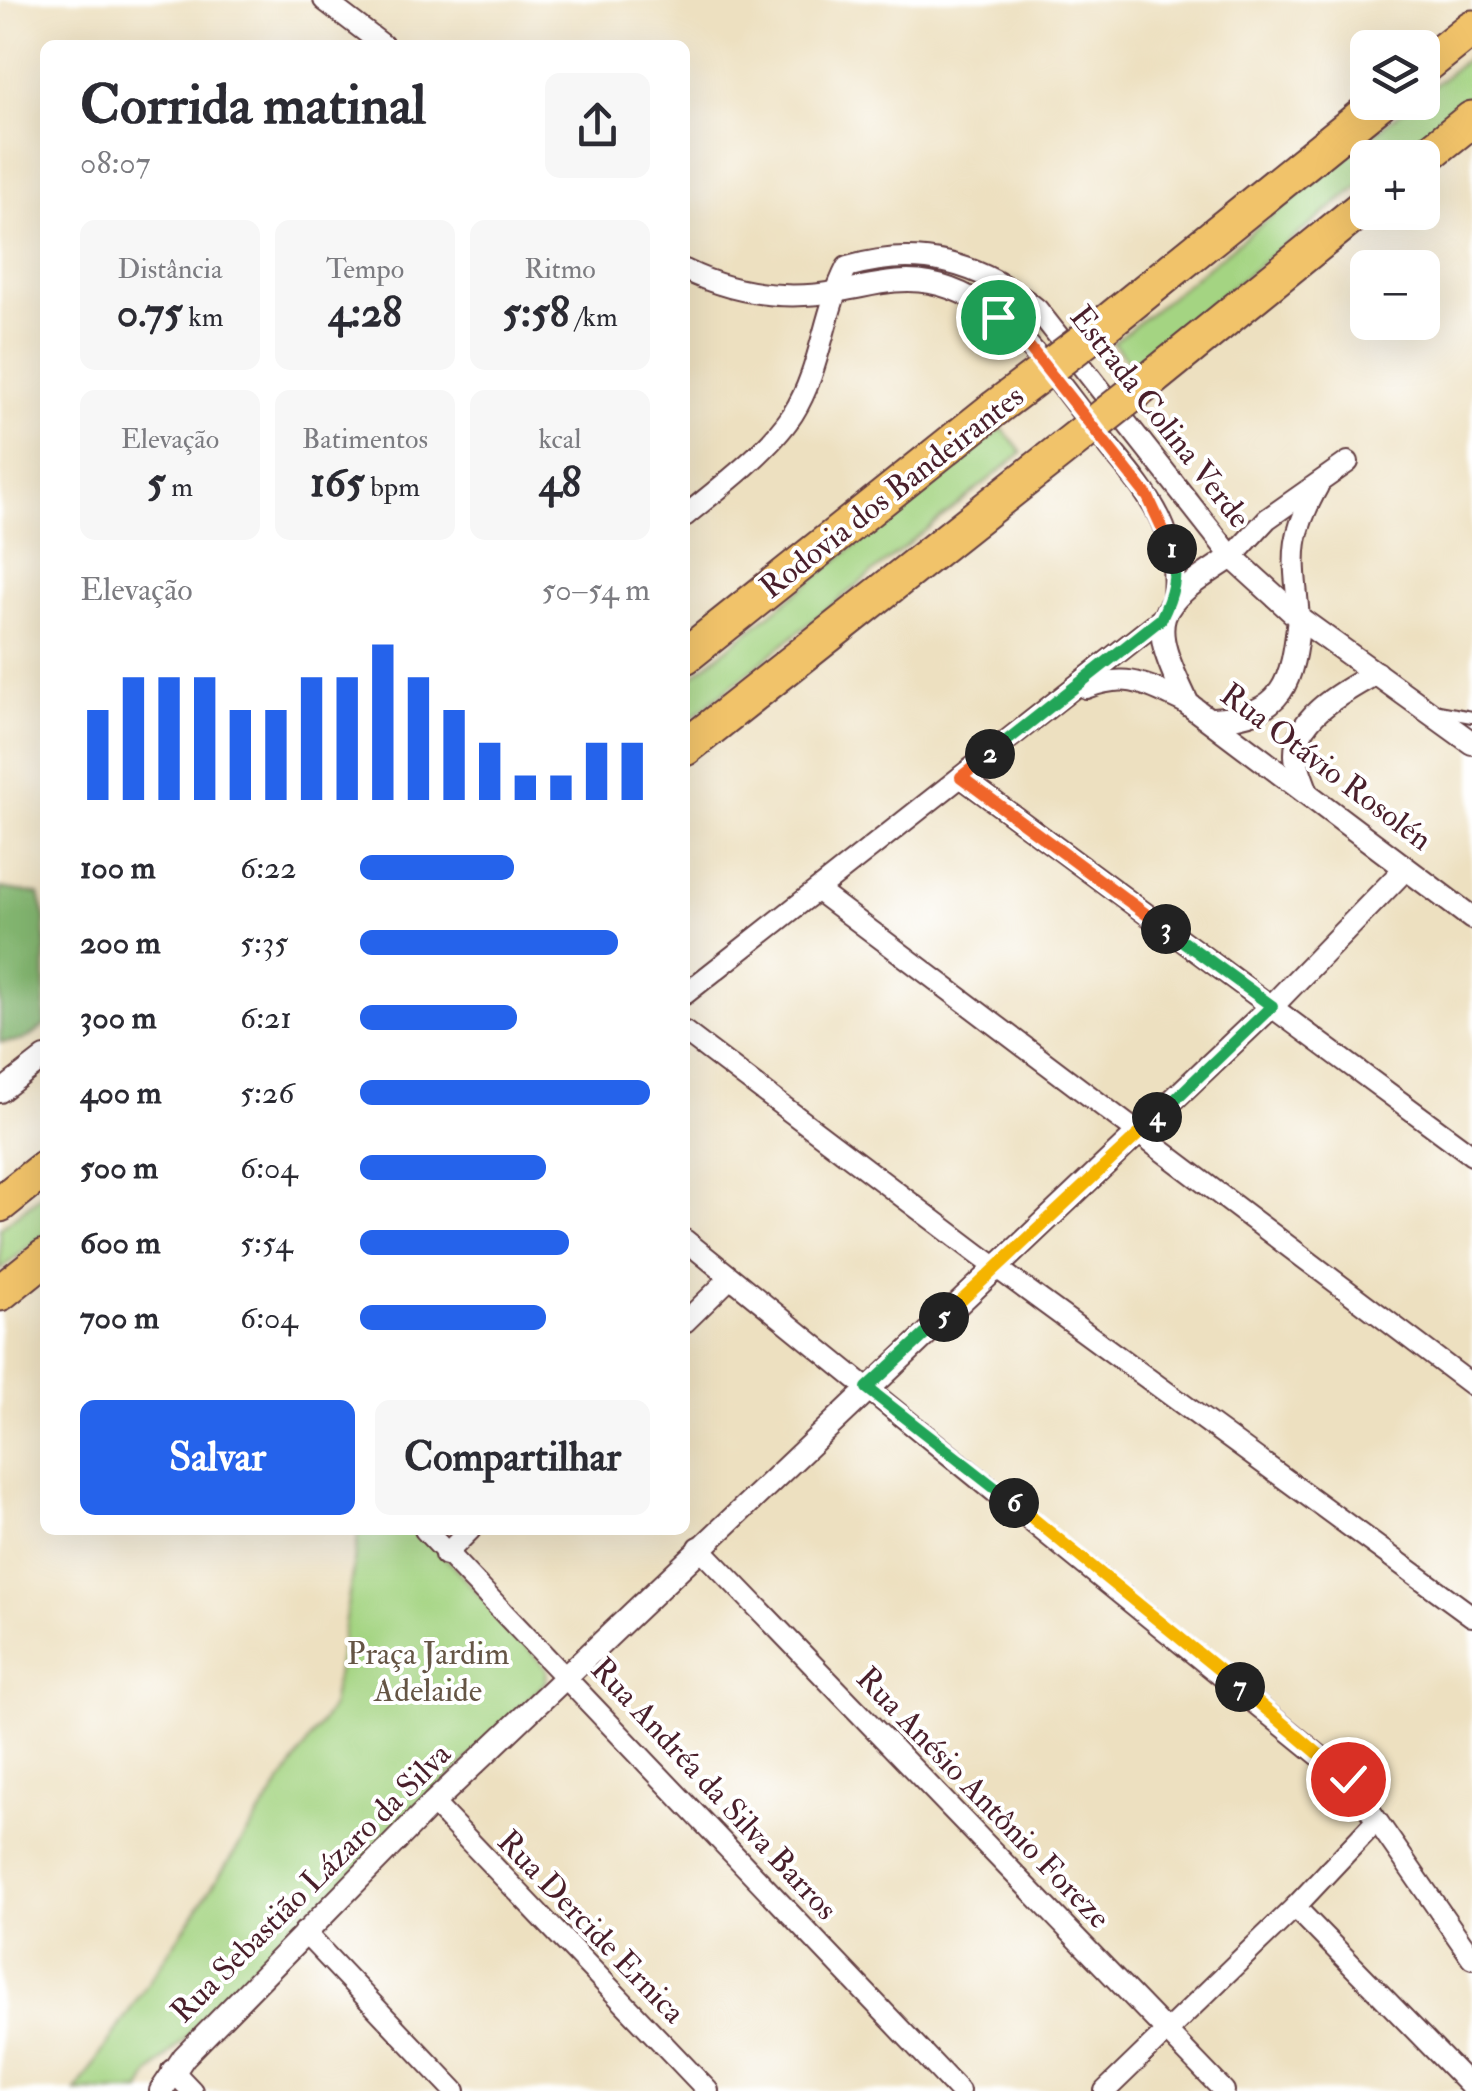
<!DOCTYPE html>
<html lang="pt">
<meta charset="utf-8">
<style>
:root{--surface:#fff;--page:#f7f7f7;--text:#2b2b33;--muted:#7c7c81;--accent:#2563eb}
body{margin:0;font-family:"IM FELL Double Pica",serif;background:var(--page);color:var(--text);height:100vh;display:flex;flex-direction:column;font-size:38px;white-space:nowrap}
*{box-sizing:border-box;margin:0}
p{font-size:32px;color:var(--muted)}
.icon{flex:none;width:55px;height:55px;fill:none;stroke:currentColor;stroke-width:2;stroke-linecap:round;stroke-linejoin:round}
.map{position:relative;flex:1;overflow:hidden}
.details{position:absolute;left:40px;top:40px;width:650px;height:1495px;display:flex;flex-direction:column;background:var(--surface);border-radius:15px;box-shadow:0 10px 40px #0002}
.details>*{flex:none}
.tools{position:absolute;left:1350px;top:30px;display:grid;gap:20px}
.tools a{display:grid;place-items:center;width:90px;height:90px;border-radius:15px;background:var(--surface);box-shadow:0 10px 40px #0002;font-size:50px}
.pin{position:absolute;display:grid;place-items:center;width:85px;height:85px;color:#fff;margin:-42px;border:5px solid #fff;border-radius:50%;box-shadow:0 2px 10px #0007}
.km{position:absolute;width:50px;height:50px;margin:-25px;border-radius:50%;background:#222;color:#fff;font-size:28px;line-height:50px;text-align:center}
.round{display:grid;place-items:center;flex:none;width:105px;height:105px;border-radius:15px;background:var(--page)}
.headline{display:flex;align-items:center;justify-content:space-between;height:170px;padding:0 40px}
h1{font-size:55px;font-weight:800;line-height:75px}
.stats{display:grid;grid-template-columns:repeat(3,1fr);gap:15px;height:170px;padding:10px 40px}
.stats div{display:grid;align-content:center;border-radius:15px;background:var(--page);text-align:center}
.stats b{font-size:42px;font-weight:800}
.stats small{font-size:28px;font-weight:400}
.stats p{font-size:28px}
.chart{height:280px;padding:20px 40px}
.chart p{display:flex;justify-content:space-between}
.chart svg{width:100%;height:180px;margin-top:10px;stroke:var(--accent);stroke-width:6}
.cta{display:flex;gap:20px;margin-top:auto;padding:20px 40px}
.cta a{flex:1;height:115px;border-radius:15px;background:var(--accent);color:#fff;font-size:40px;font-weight:800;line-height:115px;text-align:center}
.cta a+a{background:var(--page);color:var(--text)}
ul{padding:0 40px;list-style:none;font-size:32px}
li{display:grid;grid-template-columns:160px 120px 1fr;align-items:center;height:75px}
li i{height:25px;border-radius:12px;background:var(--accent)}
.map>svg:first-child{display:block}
.green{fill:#a4d482;stroke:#777a56;stroke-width:2.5}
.forest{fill:#83b670;stroke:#666a4e;stroke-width:2.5}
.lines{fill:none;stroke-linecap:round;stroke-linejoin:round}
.service-casing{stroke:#623c41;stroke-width:14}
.minor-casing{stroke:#623c41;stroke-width:24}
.tertiary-casing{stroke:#623c41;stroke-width:26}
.motorway-casing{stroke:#623c41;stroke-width:39}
.service{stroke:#fff;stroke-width:10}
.minor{stroke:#fff;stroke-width:20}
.tertiary{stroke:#fff;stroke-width:22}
.motorway{stroke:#f1c36a;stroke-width:35}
.motorway-bridge-casing{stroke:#623c41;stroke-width:39;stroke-linecap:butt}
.motorway-bridge{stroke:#f1c36a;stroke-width:35}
.split-1-casing{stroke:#fff;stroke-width:20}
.split-2-casing{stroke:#fff;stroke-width:20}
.split-3-casing{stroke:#fff;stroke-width:20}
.split-4-casing{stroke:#fff;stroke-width:20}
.split-5-casing{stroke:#fff;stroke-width:20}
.split-6-casing{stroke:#fff;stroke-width:20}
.split-7-casing{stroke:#fff;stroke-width:20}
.split-8-casing{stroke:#fff;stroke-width:20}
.split-1{stroke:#f0652b;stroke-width:12}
.split-2{stroke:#22a559;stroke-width:12}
.split-3{stroke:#f0652b;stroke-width:12}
.split-4{stroke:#22a559;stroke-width:12}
.split-5{stroke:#f5b400;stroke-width:12}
.split-6{stroke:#22a559;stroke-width:12}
.split-7{stroke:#f5b400;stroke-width:12}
.split-8{stroke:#f5b400;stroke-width:12}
.labels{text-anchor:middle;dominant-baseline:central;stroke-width:8;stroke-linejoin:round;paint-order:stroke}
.street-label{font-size:32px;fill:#4a1f2b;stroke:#fff}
.park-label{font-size:32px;fill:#655545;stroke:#fff}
</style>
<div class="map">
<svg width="1472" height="2091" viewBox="0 0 1472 2091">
<rect width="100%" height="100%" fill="#fff"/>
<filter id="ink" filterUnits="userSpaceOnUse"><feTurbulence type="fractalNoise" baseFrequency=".01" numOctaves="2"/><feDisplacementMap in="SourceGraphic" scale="20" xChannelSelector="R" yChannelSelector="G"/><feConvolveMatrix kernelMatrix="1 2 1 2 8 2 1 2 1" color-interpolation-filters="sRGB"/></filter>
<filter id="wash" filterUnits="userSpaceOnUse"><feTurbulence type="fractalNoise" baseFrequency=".0048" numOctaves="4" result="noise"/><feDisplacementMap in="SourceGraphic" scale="40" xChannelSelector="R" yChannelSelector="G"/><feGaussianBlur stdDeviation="2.25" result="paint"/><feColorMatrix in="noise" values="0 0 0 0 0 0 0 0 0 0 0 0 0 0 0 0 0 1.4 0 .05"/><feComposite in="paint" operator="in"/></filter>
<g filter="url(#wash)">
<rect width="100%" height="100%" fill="#ede0c0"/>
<!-- green -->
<g class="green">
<polygon points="1472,55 1472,98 1396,157 1368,158 1367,180 1132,366 1113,343 1412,103 1422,102 1423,94"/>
<polygon points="1002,428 1022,453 685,723 685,682"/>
<polygon points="45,1192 45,1234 0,1270 0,1228"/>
<polygon points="359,1530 420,1530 547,1669 546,1682 150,2073 141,2091 76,2091 331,1708"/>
</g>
<!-- forest -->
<path class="forest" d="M0 888 39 894 45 917V1025C31 1038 20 1043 0 1042Z"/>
</g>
<g filter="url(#ink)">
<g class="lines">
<!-- service casing -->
<g class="service-casing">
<polyline id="service" points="1439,711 1472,717"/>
</g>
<!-- minor casing -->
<g class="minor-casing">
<g id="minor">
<polyline points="324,0 383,45"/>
<path d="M685 270C734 294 786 301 840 291 871 286 898 277 930 283 1006 297 1052 376 1097 432 1118 459 1144 486 1160 518 1173 545 1175 569 1173 599"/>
<path d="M685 516C719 488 769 451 793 414 821 370 823 313 847 267 919 246 979 262 1037 309L1232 557 1267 519 1348 462"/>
<path d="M1299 618C1294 558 1287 541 1318 486"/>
<path d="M1086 688C1130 671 1148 686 1188 704"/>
<polyline points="961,777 1472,1155"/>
<polyline points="818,891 1472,1385"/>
<polyline points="685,994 1161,619"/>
<polyline points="685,1032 978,1254 1472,1616"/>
<polyline points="0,1092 45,1057"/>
<polyline points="685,1240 1348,1779 1472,1958"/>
<polyline points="685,1322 728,1280"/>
<polyline points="425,1530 959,2091"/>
<polyline points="699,1547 1224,2091"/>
<polyline points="445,1555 470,1530"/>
<polyline points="433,1803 708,2091"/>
<polyline points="1295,1907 1472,2088"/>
<polyline points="304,1932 455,2091"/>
<polyline points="172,2070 192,2091"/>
<polyline points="1105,2091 1295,1907 1376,1821"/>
</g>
</g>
<!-- tertiary casing -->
<g class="tertiary-casing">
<g id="tertiary">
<path d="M1213 719C1285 715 1292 683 1299 618"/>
<path d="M1472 743 1299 618 1232 557C1152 608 1146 617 1188 704L1472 918"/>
<path d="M1307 793C1304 782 1296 767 1296 755 1295 715 1347 690 1376 673"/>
<polyline points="161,2091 184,2057 433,1803 1272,1006 1405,869"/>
</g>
</g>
<!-- motorway casing -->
<g class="motorway-casing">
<g id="motorway">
<polyline points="1422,68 1472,28"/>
<polyline points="1422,159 1472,119"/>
<polyline points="1093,334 1380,102"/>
<polyline points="1139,389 1368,203"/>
<polyline points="685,656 994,409"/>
<polyline points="685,748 1035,471"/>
<polyline points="0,1204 45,1168"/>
<polyline points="0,1293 45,1257"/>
</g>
</g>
<!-- service -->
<use href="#service" class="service"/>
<!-- minor -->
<use href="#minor" class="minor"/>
<!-- tertiary -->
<use href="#tertiary" class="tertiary"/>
<!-- motorway -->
<use href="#motorway" class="motorway"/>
<!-- motorway-bridge casing -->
<g class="motorway-bridge-casing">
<g id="motorway-bridge">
<polyline points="994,409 1093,334"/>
<polyline points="1035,471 1139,389"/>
</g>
</g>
<!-- motorway-bridge -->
<use href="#motorway-bridge" class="motorway-bridge"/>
</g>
</g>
<g class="lines" filter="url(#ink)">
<!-- split-1 casing -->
<g class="split-1-casing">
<polyline id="split-1" points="998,317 1019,334 1148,497 1172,549"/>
</g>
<!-- split-2 casing -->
<g class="split-2-casing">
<path id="split-2" d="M990 754 1161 619C1173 595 1178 576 1172 549"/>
</g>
<!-- split-3 casing -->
<g class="split-3-casing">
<polyline id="split-3" points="990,754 961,777 1166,929"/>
</g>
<!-- split-4 casing -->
<g class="split-4-casing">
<polyline id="split-4" points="1157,1117 1272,1006 1166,929"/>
</g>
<!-- split-5 casing -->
<g class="split-5-casing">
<polyline id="split-5" points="944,1317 1157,1117"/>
</g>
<!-- split-6 casing -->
<g class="split-6-casing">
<polyline id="split-6" points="944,1317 867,1388 1014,1503"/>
</g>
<!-- split-7 casing -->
<g class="split-7-casing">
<polyline id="split-7" points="1014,1503 1240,1687"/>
</g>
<!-- split-8 casing -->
<g class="split-8-casing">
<polyline id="split-8" points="1240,1687 1348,1779"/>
</g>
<!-- split-1 -->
<use href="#split-1" class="split-1"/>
<!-- split-2 -->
<use href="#split-2" class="split-2"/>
<!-- split-3 -->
<use href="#split-3" class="split-3"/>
<!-- split-4 -->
<use href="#split-4" class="split-4"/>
<!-- split-5 -->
<use href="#split-5" class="split-5"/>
<!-- split-6 -->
<use href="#split-6" class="split-6"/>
<!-- split-7 -->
<use href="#split-7" class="split-7"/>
<!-- split-8 -->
<use href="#split-8" class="split-8"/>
</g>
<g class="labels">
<!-- street labels -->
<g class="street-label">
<text transform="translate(1160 417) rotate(52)">Estrada Colina Verde</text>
<text transform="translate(892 492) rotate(-38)">Rodovia dos Bandeirantes</text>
<text transform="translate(1326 767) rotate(37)">Rua Otávio Rosolén</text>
<text transform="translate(714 1789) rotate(47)">Rua Andréa da Silva Barros</text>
<text transform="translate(983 1798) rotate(46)">Rua Anésio Antônio Foreze</text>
<text transform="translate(311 1883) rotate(-45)">Rua Sebastião Lázaro da Silva</text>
<text transform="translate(591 1927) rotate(46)">Rua Dercide Ernica</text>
</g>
<!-- park labels -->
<g class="park-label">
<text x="428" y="1654">Praça Jardim<tspan x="428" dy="37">Adelaide</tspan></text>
</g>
</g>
</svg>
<div class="tools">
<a><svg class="icon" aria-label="layers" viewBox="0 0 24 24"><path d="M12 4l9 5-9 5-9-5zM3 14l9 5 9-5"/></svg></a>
<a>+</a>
<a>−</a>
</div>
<div class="pin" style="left:998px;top:317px;background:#1e9e55"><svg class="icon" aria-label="arrive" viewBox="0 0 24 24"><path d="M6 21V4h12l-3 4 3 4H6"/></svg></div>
<div class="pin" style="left:1348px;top:1779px;background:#d93025"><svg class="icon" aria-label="check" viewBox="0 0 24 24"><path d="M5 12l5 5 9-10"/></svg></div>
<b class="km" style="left:1172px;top:549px">1</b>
<b class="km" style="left:990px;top:754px">2</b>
<b class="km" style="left:1166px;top:929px">3</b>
<b class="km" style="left:1157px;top:1117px">4</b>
<b class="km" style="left:944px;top:1317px">5</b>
<b class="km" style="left:1014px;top:1503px">6</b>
<b class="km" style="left:1240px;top:1687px">7</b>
<section class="details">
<div class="headline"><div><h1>Corrida matinal</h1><p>08:07</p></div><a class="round"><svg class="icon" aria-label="share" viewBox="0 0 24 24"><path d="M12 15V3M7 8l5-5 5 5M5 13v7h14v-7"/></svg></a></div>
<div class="stats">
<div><p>Distância</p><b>0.75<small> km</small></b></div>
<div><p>Tempo</p><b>4:28</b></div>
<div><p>Ritmo</p><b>5:58<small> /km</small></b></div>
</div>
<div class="stats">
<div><p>Elevação</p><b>5<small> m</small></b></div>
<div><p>Batimentos</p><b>165<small> bpm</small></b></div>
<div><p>kcal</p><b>48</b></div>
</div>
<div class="chart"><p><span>Elevação</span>50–54 m</p>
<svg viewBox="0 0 160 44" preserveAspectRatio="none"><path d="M5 44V22M15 44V14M25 44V14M35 44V14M45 44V22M55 44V22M65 44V14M75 44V14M85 44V6M95 44V14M105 44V22M115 44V30M125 44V38M135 44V38M145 44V30M155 44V30"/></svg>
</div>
<ul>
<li><b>100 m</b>6:22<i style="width:53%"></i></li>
<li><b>200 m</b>5:35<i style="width:89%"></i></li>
<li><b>300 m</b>6:21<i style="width:54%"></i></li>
<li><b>400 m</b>5:26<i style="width:100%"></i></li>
<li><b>500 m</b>6:04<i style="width:64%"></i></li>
<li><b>600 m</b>5:54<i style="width:72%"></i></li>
<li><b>700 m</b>6:04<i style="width:64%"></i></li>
</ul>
<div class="cta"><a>Salvar</a><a>Compartilhar</a></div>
</section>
</div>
